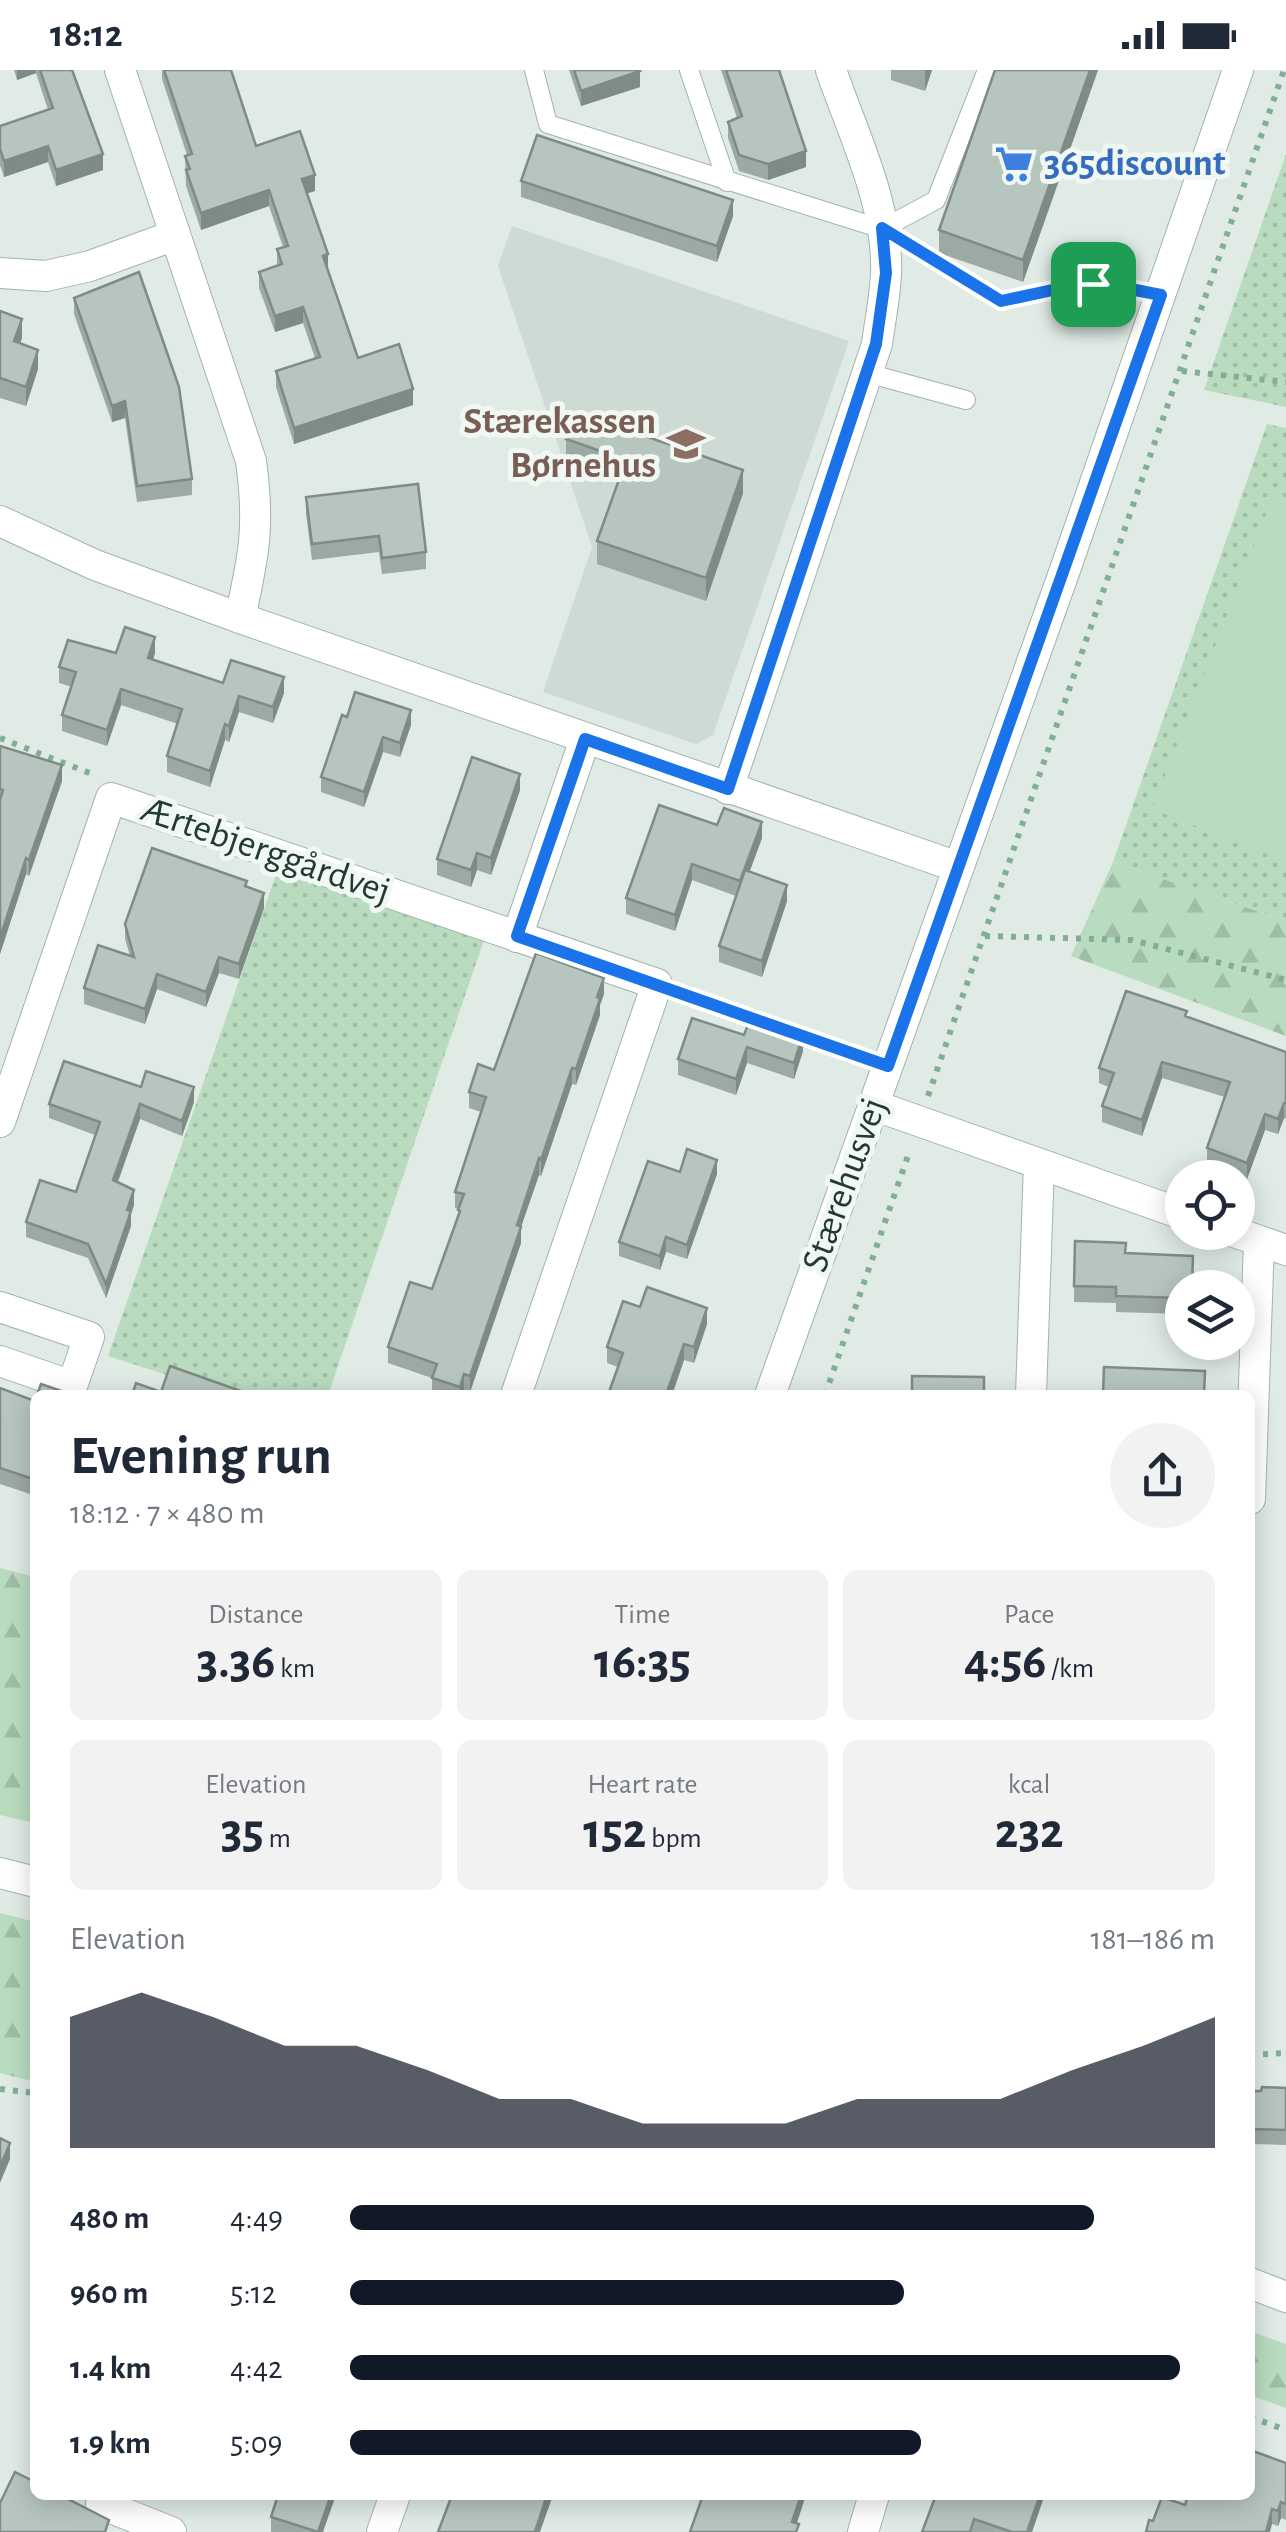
<!DOCTYPE html>
<meta charset="utf-8">
<style>
:root{--surface:#fff;--page:#f2f2f3;--text:#1f2937;--muted:#747a83;--accent:#111827}
body{margin:0;font-family:"Alegreya Sans",sans-serif;background:var(--page);color:var(--text);height:100vh;display:flex;flex-direction:column;font-size:38px;white-space:nowrap}
*{box-sizing:border-box;margin:0}
p{font-size:32px;color:var(--muted)}
.icon{flex:none;width:55px;height:55px;fill:none;stroke:currentColor;stroke-width:2;stroke-linecap:round;stroke-linejoin:round}
.map{position:relative;flex:1;overflow:hidden}
.details{position:absolute;left:30px;top:1320px;width:1225px;height:1110px;display:flex;flex-direction:column;background:var(--surface);border-radius:15px;box-shadow:0 5px 25px #0003}
.details>*{flex:none}
.tools{position:absolute;left:1165px;top:1090px;display:grid;gap:20px}
.tools a{display:grid;place-items:center;width:90px;height:90px;border-radius:50%;background:var(--surface);box-shadow:0 5px 25px #0003;font-size:50px}
.pin{position:absolute;display:grid;place-items:center;width:85px;height:85px;color:#fff;margin:-42px;border-radius:20px;box-shadow:0 5px 15px #0006}
.round{display:grid;place-items:center;flex:none;width:105px;height:105px;border-radius:52px;background:var(--page)}
.headline{display:flex;align-items:center;justify-content:space-between;height:170px;padding:0 40px}
h1{font-size:55px;font-weight:600;line-height:75px}
.figures{display:grid;grid-template-columns:repeat(3,1fr);gap:15px;height:170px;padding:10px 40px}
.figures div{display:grid;align-content:center;border-radius:15px;background:var(--page);text-align:center}
.figures b{font-size:50px;font-weight:600}
.figures small{font-size:28px;font-weight:400}
.figures p{font-size:28px}
.chart{height:280px;padding:20px 40px}
.chart p{display:flex;justify-content:space-between}
.chart svg{width:100%;height:180px;margin-top:10px;fill:var(--accent);opacity:.7}
ul{padding:0 40px;list-style:none;font-size:32px}
li{display:grid;grid-template-columns:160px 120px 1fr;align-items:center;height:75px}
li i{height:25px;border-radius:12px;background:var(--accent)}
.status{display:flex;justify-content:space-between;align-items:center;height:70px;padding:0 50px;background:var(--surface);direction:ltr}
.status svg{height:28px;fill:currentColor}
.map>svg:first-child{display:block}
.built{fill:#cedbd4}
.grass{fill:url(#grass-dots)}
.forest{fill:url(#forest-firs)}
.garden{fill:#b9dcbf}
.lines{fill:none;stroke-linecap:round;stroke-linejoin:round}
.service-casing{stroke:#a3b3ab;stroke-width:20}
.minor-casing{stroke:#a3b3ab;stroke-width:32}
.tertiary-casing{stroke:#a3b3ab;stroke-width:32}
.secondary-casing{stroke:#9fb6ac;stroke-width:32}
.path{stroke:#81ae9b;stroke-width:6;stroke-dasharray:5 8;stroke-linecap:butt}
.service{stroke:#fff;stroke-width:18}
.minor{stroke:#fff;stroke-width:30}
.tertiary{stroke:#fff;stroke-width:30}
.secondary{stroke:#fff;stroke-width:30}
.wall{fill:#9daaa3}
.shaded-wall{fill:#7f8b85}
.building{fill:#b6c6be;stroke:#7f8b85;stroke-width:2.5}
.route-casing{stroke:#fff;stroke-width:20}
.route{stroke:#1a73e8;stroke-width:12}
.labels{text-anchor:middle;dominant-baseline:central;stroke-width:10;stroke-linejoin:round;paint-order:stroke}
.shop-label{font-size:38px;font-weight:bold;fill:#366cbe;stroke:#f1f8f3;text-anchor:start}
.education-label{font-size:38px;font-weight:bold;fill:#785e54;stroke:#f1f8f3;text-anchor:end}
.street-label{font-size:38px;fill:#213b31;stroke:#f1f8f3}
</style>
<div class="status"><b>18:12</b><svg viewBox="0 0 49 12"><path d="M0 12V9h3v3zM5 12V6h3v6zM10 12V3h3v9zM15 12V0h3v12zM26 1h20v11H26zM47 4h2v5h-2z"/></svg></div>
<div class="map">
<svg width="1286" height="2462" viewBox="0 0 1286 2462">
<defs>
<pattern id="grass-dots" width="8" height="8" patternUnits="userSpaceOnUse" patternTransform="scale(2.5)"><rect width="8" height="8" fill="#b9dcbf"/><path d="M2 2h.1M6 6h.1" fill="none" stroke="#9fbea5" stroke-width="1.8" stroke-linecap="round"/></pattern>
<pattern id="forest-firs" width="22" height="20" patternUnits="userSpaceOnUse" patternTransform="scale(2.5)"><rect width="22" height="20" fill="#b9dcbf"/><path d="M5 1l3.5 6h-7zM16 11l3.5 6h-7z" fill="#9fbea5"/></pattern>
</defs>
<rect width="100%" height="100%" fill="#e0ebe5"/>
<!-- built -->
<polygon class="built" points="512,156 849,271 713,665 696,674 543,622 592,477 498,196"/>
<!-- grass -->
<g class="grass">
<polygon points="1286,84 1286,337 1204,320"/>
<polygon points="1267,354 1286,358 1286,851 1113,792"/>
<polygon points="278,799 484,870 328,1325 229,1325 108,1286"/>
</g>
<!-- forest -->
<g class="forest">
<polygon points="1113,792 1286,851 1286,966 1071,886"/>
<polygon points="0,1498 35,1507 35,1753 0,1745"/>
<polygon points="0,1843 35,1852 35,2007 27,2010 0,2003"/>
<polygon points="1250,2261 1286,2274 1286,2338 1250,2325"/>
</g>
<!-- garden -->
<polygon class="garden" points="1272,428 1286,433 1286,791 1152,739"/>
<g class="lines">
<!-- service casing -->
<g class="service-casing">
<g id="service">
<polyline points="534,0 548,54 882,159 936,130 987,0"/>
<polyline points="689,0 727,112"/>
<polyline points="867,303 966,330"/>
</g>
</g>
<!-- minor casing -->
<g class="minor-casing">
<g id="minor">
<path d="M120 0 251 391C260 456 254 485 240 548"/>
<polyline points="0,203 46,206 90,196 175,165"/>
<polyline points="0,451 95,495 240,548 958,797"/>
<path d="M728 719 877 274C880 251 885 227 886 204 889 135 853 64 831 0"/>
<polyline points="517,867 585,669"/>
<polyline points="873,1035 1182,1144"/>
<polyline points="0,1052 111,728 657,914 516,1325"/>
<polyline points="1234,1162 1286,1180"/>
<polyline points="0,1237 89,1267 72,1316 0,1291"/>
<polyline points="1031,1325 1039,1094"/>
<polyline points="1250,1429 1259,1171"/>
<polyline points="101,2434 171,2462"/>
<polyline points="382,2462 395,2425"/>
<polyline points="863,2462 874,2425"/>
</g>
</g>
<!-- tertiary casing -->
<g class="tertiary-casing">
<polyline id="tertiary" points="770,1325 1066,497 1238,0"/>
</g>
<!-- secondary casing -->
<g class="secondary-casing">
<g id="secondary">
<polyline points="0,1803 35,1812"/>
<polyline points="1250,2213 1286,2227"/>
</g>
</g>
<!-- path -->
<g class="path">
<polyline points="914,176 1001,231 1062,219 1084,210 1131,220"/>
<polyline points="1182,301 1286,312"/>
<polyline points="0,668 92,704"/>
<polyline points="985,866 1132,870 1286,910"/>
<polyline points="686,925 754,949"/>
<polyline points="799,964 858,985"/>
<polyline points="928,1026 1284,0"/>
<polyline points="825,1325 910,1080"/>
<polyline points="1250,1985 1286,1983"/>
<polyline points="0,2019 35,2023"/>
<polyline points="1250,2347 1286,2360"/>
</g>
<!-- service -->
<use href="#service" class="service"/>
<!-- minor -->
<use href="#minor" class="minor"/>
<!-- tertiary -->
<use href="#tertiary" class="tertiary"/>
<!-- secondary -->
<use href="#secondary" class="secondary"/>
</g>
<!-- wall -->
<g class="wall">
<polygon points="14,0 72,0 103,100 56,116 48,92 4,107 0,95 0,56 48,40 36,3 17,10"/>
<polygon points="162,0 231,0 256,76 315,121 307,123 328,201 358,288 413,335 294,374 276,317 276,301 315,288 303,253 275,262 259,218 259,202 277,196 277,179 283,177 269,136 201,160 186,116 185,86 187,85 162,9"/>
<polygon points="569,0 639,0 640,17 581,36"/>
<polygon points="721,0 779,0 806,97 768,110 739,101 728,68 728,52 737,48"/>
<polygon points="891,0 932,0 925,21 891,10"/>
<polygon points="995,0 1098,0 1023,212 939,183 939,160"/>
<polygon points="521,111 733,146 717,192 521,127"/>
<polygon points="74,228 192,409 192,425 137,432 125,348 112,352 74,244"/>
<polygon points="0,241 22,268 20,273 38,299 26,336 0,328"/>
<polygon points="566,369 743,423 706,531 597,494 597,471 618,410 566,392"/>
<polygon points="306,427 426,482 426,499 382,504 379,482 312,490 306,444"/>
<polygon points="116,583 155,583 153,590 223,613 284,623 273,653 239,642 229,672 225,670 210,717 167,702 167,686 178,654 121,635 107,676 62,661 62,645 72,617 59,613 59,597"/>
<polygon points="347,647 411,655 400,687 383,682 364,737 321,722 321,707"/>
<polygon points="0,676 62,711 29,806 26,804 0,884"/>
<polygon points="520,720 491,805 477,800 471,817 437,805 437,789"/>
<polygon points="717,755 762,768 749,802 787,831 762,907 719,892 719,876 736,826 692,810 675,861 626,844 626,828"/>
<polygon points="247,817 264,838 239,909 219,903 206,937 157,919 145,954 84,934 84,918 130,886 125,869 125,854"/>
<polygon points="604,924 600,935 600,945 576,1015 572,1014 541,1106 539,1105 521,1157 521,1173 470,1322 464,1320 463,1325 432,1324 432,1308 388,1293 388,1277 432,1219 458,1147 458,1139 455,1138 455,1122 481,1042 469,1038 469,1022 494,1000"/>
<polygon points="1187,947 1286,982 1286,1049 1284,1048 1278,1064 1265,1060 1247,1109 1207,1094 1207,1078 1225,1027 1162,1008 1142,1066 1102,1052 1102,1036 1109,1017 1099,1013 1099,998"/>
<polygon points="744,965 803,981 794,1009 747,993 736,1025 678,1005 678,989"/>
<polygon points="141,1017 194,1032 182,1066 140,1049 118,1112 134,1135 131,1143 131,1156 106,1228 88,1188 26,1167 26,1152 76,1122 95,1065 49,1048 49,1034"/>
<polygon points="680,1102 717,1104 687,1189 666,1182 660,1200 619,1186 619,1172"/>
<polygon points="1075,1171 1125,1183 1182,1218 1182,1244 1116,1242 1116,1233 1074,1232"/>
<polygon points="640,1237 707,1254 694,1293 684,1290 672,1325 608,1325 618,1297 607,1293 607,1277"/>
<polygon points="0,1318 35,1331 35,1421 33,1425 0,1414"/>
<polygon points="1286,2018 1286,2075 1250,2074 1250,2021 1261,2021"/>
<polygon points="1286,2393 1286,2450 1281,2448 1278,2456 1272,2454 1153,2451 1185,2435"/>
<polygon points="1044,2425 1032,2462 922,2462"/>
<polygon points="271,2447 323,2462 271,2462"/>
</g>
<!-- shaded-wall -->
<g class="shaded-wall">
<polygon points="17,0 36,0 36,3 17,10"/>
<polygon points="925,0 932,0 925,21"/>
<polygon points="1090,0 1098,0 1023,212 1023,190"/>
<polygon points="640,1 640,17 581,36 581,21"/>
<polygon points="48,76 48,92 4,107 4,91"/>
<polygon points="806,81 806,97 768,110 768,94"/>
<polygon points="103,84 103,100 56,116 56,100"/>
<polygon points="315,105 315,121 302,125 302,109"/>
<polygon points="269,120 269,136 201,160 201,143"/>
<polygon points="733,130 733,146 717,192 717,176"/>
<polygon points="328,184 328,200 323,186"/>
<polygon points="303,237 303,253 275,262 275,246"/>
<polygon points="22,249 22,268 14,291 14,271"/>
<polygon points="38,280 38,299 26,336 26,317"/>
<polygon points="413,319 413,335 294,374 294,358"/>
<polygon points="125,331 125,348 112,352 112,336"/>
<polygon points="743,400 743,423 706,531 706,508"/>
<polygon points="155,567 155,583 148,604 148,588"/>
<polygon points="284,607 284,623 273,653 273,637"/>
<polygon points="121,619 121,635 107,676 107,660"/>
<polygon points="239,626 239,642 229,672 229,656"/>
<polygon points="411,640 411,655 400,687 400,673"/>
<polygon points="225,654 225,670 210,717 210,701"/>
<polygon points="383,667 383,682 364,737 364,722"/>
<polygon points="62,695 62,711 29,806 29,790"/>
<polygon points="520,704 520,720 491,805 491,788"/>
<polygon points="762,752 762,768 740,828 740,811"/>
<polygon points="477,783 477,800 471,817 471,800"/>
<polygon points="26,788 26,804 0,884 0,868"/>
<polygon points="692,794 692,810 675,861 675,845"/>
<polygon points="787,815 787,831 762,907 762,891"/>
<polygon points="264,823 264,838 239,909 239,894"/>
<polygon points="219,887 219,903 206,937 206,922"/>
<polygon points="157,904 157,919 145,954 145,939"/>
<polygon points="604,908 604,924 600,935 600,945 576,1015 576,999"/>
<polygon points="803,965 803,981 794,1009 794,993"/>
<polygon points="747,977 747,993 736,1025 736,1009"/>
<polygon points="1162,992 1162,1008 1142,1066 1142,1050"/>
<polygon points="572,998 572,1014 541,1106 541,1090"/>
<polygon points="194,1017 194,1032 182,1066 182,1051"/>
<polygon points="1284,1033 1284,1048 1278,1064 1278,1049"/>
<polygon points="140,1034 140,1049 113,1125 113,1110"/>
<polygon points="1265,1044 1265,1060 1247,1109 1247,1093"/>
<polygon points="539,1088 539,1105 521,1157 521,1173 470,1322 470,1306"/>
<polygon points="717,1090 717,1104 687,1189 687,1175"/>
<polygon points="134,1120 134,1135 131,1143 131,1156 106,1228 106,1214"/>
<polygon points="666,1167 666,1182 660,1200 660,1186"/>
<polygon points="707,1238 707,1254 694,1293 694,1277"/>
<polygon points="684,1274 684,1290 672,1325 666,1325"/>
<polygon points="464,1304 464,1320 463,1325 460,1325 460,1317"/>
<polygon points="10,2073 10,2089 0,2113 0,2097"/>
<polygon points="331,2425 336,2425 323,2462 318,2462"/>
<polygon points="547,2425 553,2425 540,2462 535,2462"/>
<polygon points="801,2425 806,2425 794,2462 792,2452"/>
<polygon points="1040,2425 1044,2425 1044,2427 1032,2462 1027,2462"/>
<polygon points="1281,2432 1281,2448 1278,2456 1278,2441"/>
<polygon points="1272,2439 1272,2454 1270,2462 1266,2462"/>
</g>
<!-- building -->
<g class="building">
<polygon points="40,0 72,0 103,84 56,100 48,76 4,91 0,79 0,56 53,38"/>
<polygon points="164,0 231,0 256,76 300,61 315,105 302,109 328,184 323,186 358,288 399,274 413,319 294,358 276,301 320,287 303,237 275,246 259,202 282,194 277,179 288,176 269,120 201,143 186,100 190,99 185,86 192,84"/>
<polygon points="574,0 639,0 640,1 581,21"/>
<polygon points="726,0 779,0 806,81 768,94 739,85 728,52 742,46"/>
<polygon points="995,0 1090,0 1023,190 939,160"/>
<polygon points="537,65 733,130 717,176 521,111"/>
<polygon points="139,202 179,317 192,409 137,416 125,331 112,336 74,228"/>
<polygon points="0,241 22,249 14,271 38,280 26,317 0,308"/>
<polygon points="576,342 743,400 706,508 597,471 626,390 566,369"/>
<polygon points="418,414 426,482 382,488 379,466 312,474 306,427"/>
<polygon points="125,557 155,567 148,588 223,613 231,590 284,607 273,637 239,626 229,656 225,654 210,701 167,686 182,639 121,619 107,660 62,645 76,602 59,597 68,570 116,583"/>
<polygon points="355,622 411,640 400,673 383,667 364,722 321,707 342,645 347,647"/>
<polygon points="0,676 62,695 29,790 26,788 0,868 0,730 3,720 0,719"/>
<polygon points="472,687 520,704 491,788 477,783 471,800 437,789"/>
<polygon points="659,735 717,755 724,738 762,752 740,811 692,794 675,845 626,828"/>
<polygon points="152,778 247,811 245,816 264,823 239,894 219,887 206,922 157,904 145,939 84,918 98,875 134,887 125,854"/>
<polygon points="745,800 787,815 762,891 719,876"/>
<polygon points="536,883 604,908 597,927 600,929 576,999 572,998 541,1090 539,1088 517,1155 521,1157 470,1306 464,1304 460,1317 432,1308 437,1294 388,1277 410,1212 432,1219 460,1141 458,1140 464,1124 455,1122 486,1027 469,1022 478,994 494,1000"/>
<polygon points="1126,921 1187,941 1185,946 1286,982 1286,1033 1284,1033 1278,1049 1265,1044 1247,1093 1207,1078 1230,1012 1162,992 1142,1050 1102,1036 1114,1003 1099,998"/>
<polygon points="751,947 803,965 794,993 747,977 736,1009 678,989 692,948 744,965"/>
<polygon points="64,991 141,1017 146,1001 194,1017 182,1051 140,1034 113,1110 134,1120 127,1140 131,1141 106,1214 88,1174 26,1152 40,1110 76,1122 100,1052 49,1034"/>
<polygon points="687,1079 717,1090 687,1175 666,1167 660,1186 619,1172 648,1091 680,1102"/>
<polygon points="1075,1171 1126,1173 1125,1183 1193,1186 1192,1218 1182,1218 1182,1228 1116,1226 1116,1217 1074,1216"/>
<polygon points="647,1217 707,1238 694,1277 684,1274 666,1325 608,1325 623,1283 607,1277 623,1231 640,1237"/>
<polygon points="170,1296 252,1325 132,1325 136,1313 161,1322"/>
<polygon points="1104,1297 1205,1301 1204,1325 1103,1325"/>
<polygon points="912,1306 984,1307 984,1325 912,1325"/>
<polygon points="41,1314 73,1325 37,1325"/>
<polygon points="0,1318 35,1331 35,1406 33,1409 0,1398"/>
<polygon points="1262,2017 1286,2018 1286,2060 1250,2059 1250,2021 1261,2021"/>
<polygon points="0,2068 10,2073 0,2097"/>
<polygon points="1250,2380 1286,2393 1286,2434 1281,2432 1278,2441 1272,2439 1266,2462 1146,2462 1149,2450 1153,2451 1162,2427 1185,2435 1188,2425 1250,2425"/>
<polygon points="15,2402 35,2412 35,2425 60,2425 109,2450 105,2462 0,2462 0,2433"/>
<polygon points="278,2425 331,2425 318,2462 271,2447"/>
<polygon points="452,2425 547,2425 535,2462 438,2462"/>
<polygon points="703,2425 801,2425 792,2452 799,2454 796,2462 690,2462"/>
<polygon points="936,2425 1040,2425 1027,2462 1012,2462 974,2449 970,2462 922,2462"/>
</g>
<g class="lines">
<!-- route casing -->
<g class="route-casing">
<polygon id="route" points="882,158 1001,231 1062,218 1084,210 1161,225 888,996 517,866 585,669 728,719 876,274 886,203"/>
</g>
<!-- route -->
<use href="#route" class="route"/>
</g>
<!-- icons -->
<defs>
<g id="supermarket-bare" transform="scale(3)"><path d="M-6-5.5h2.5l.6 2H6L4.5 2H-2.5L-4.4-4H-6ZM-1.5 3.2a1.3 1.3 0 1 0 .1 0ZM3 3.2a1.3 1.3 0 1 0 .1 0Z" fill="#3f7fe0" stroke="#f1f8f3" stroke-width="2.5" paint-order="stroke"/></g>
<g id="school-bare" transform="scale(3)"><path d="M0-5L7-2L0 1L-7-2ZM-4 1L0 2.5L4 1V4Q0 6-4 4Z" fill="#8d6e63" stroke="#f1f8f3" stroke-width="2.5" paint-order="stroke"/></g>
</defs>
<g fill-rule="evenodd">
<use href="#supermarket-bare" x="1014" y="94"/>
<use href="#school-bare" x="686" y="374"/>
</g>
<g class="labels">
<!-- shop labels -->
<g class="shop-label">
<text x="1044" y="94">365discount</text>
</g>
<!-- education labels -->
<g class="education-label">
<text x="656" y="352">Stærekassen<tspan x="656" dy="44">Børnehus</tspan></text>
</g>
<!-- street labels -->
<g class="street-label">
<text transform="translate(266 781) rotate(19)">Ærtebjerggårdvej</text>
<text transform="translate(845 1115) rotate(-70)">Stærehusvej</text>
</g>
</g>
</svg>
<div class="tools">
<a><svg class="icon" aria-label="locate" viewBox="0 0 24 24"><circle cx="12" cy="12" r="6"/><path d="M12 2v4M12 18v4M2 12h4M18 12h4"/></svg></a>
<a><svg class="icon" aria-label="layers" viewBox="0 0 24 24"><path d="M12 4l9 5-9 5-9-5zM3 14l9 5 9-5"/></svg></a>
</div>
<div class="pin" style="left:1093px;top:214px;background:#1e9e55"><svg class="icon" aria-label="arrive" viewBox="0 0 24 24"><path d="M6 21V4h12l-3 4 3 4H6"/></svg></div>
<section class="details">
<div class="headline"><div><h1>Evening run</h1><p>18:12 · 7 × 480 m</p></div><a class="round"><svg class="icon" aria-label="share" viewBox="0 0 24 24"><path d="M12 15V3M7 8l5-5 5 5M5 13v7h14v-7"/></svg></a></div>
<div class="figures">
<div><p>Distance</p><b>3.36<small> km</small></b></div>
<div><p>Time</p><b>16:35</b></div>
<div><p>Pace</p><b>4:56<small> /km</small></b></div>
</div>
<div class="figures">
<div><p>Elevation</p><b>35<small> m</small></b></div>
<div><p>Heart rate</p><b>152<small> bpm</small></b></div>
<div><p>kcal</p><b>232</b></div>
</div>
<div class="chart"><p><span>Elevation</span>181–186 m</p>
<svg viewBox="0 0 160 44" preserveAspectRatio="none"><path d="M0 44V12L10 6L20 12L30 19L40 19L50 25L60 32L70 32L80 38L90 38L100 38L110 32L120 32L130 32L140 25L150 19L160 12V44z"/></svg>
</div>
<ul>
<li><b>480 m</b>4:49<i style="width:86%"></i></li>
<li><b>960 m</b>5:12<i style="width:64%"></i></li>
<li><b>1.4 km</b>4:42<i style="width:96%"></i></li>
<li><b>1.9 km</b>5:09<i style="width:66%"></i></li>
</ul>
</section>
</div>
